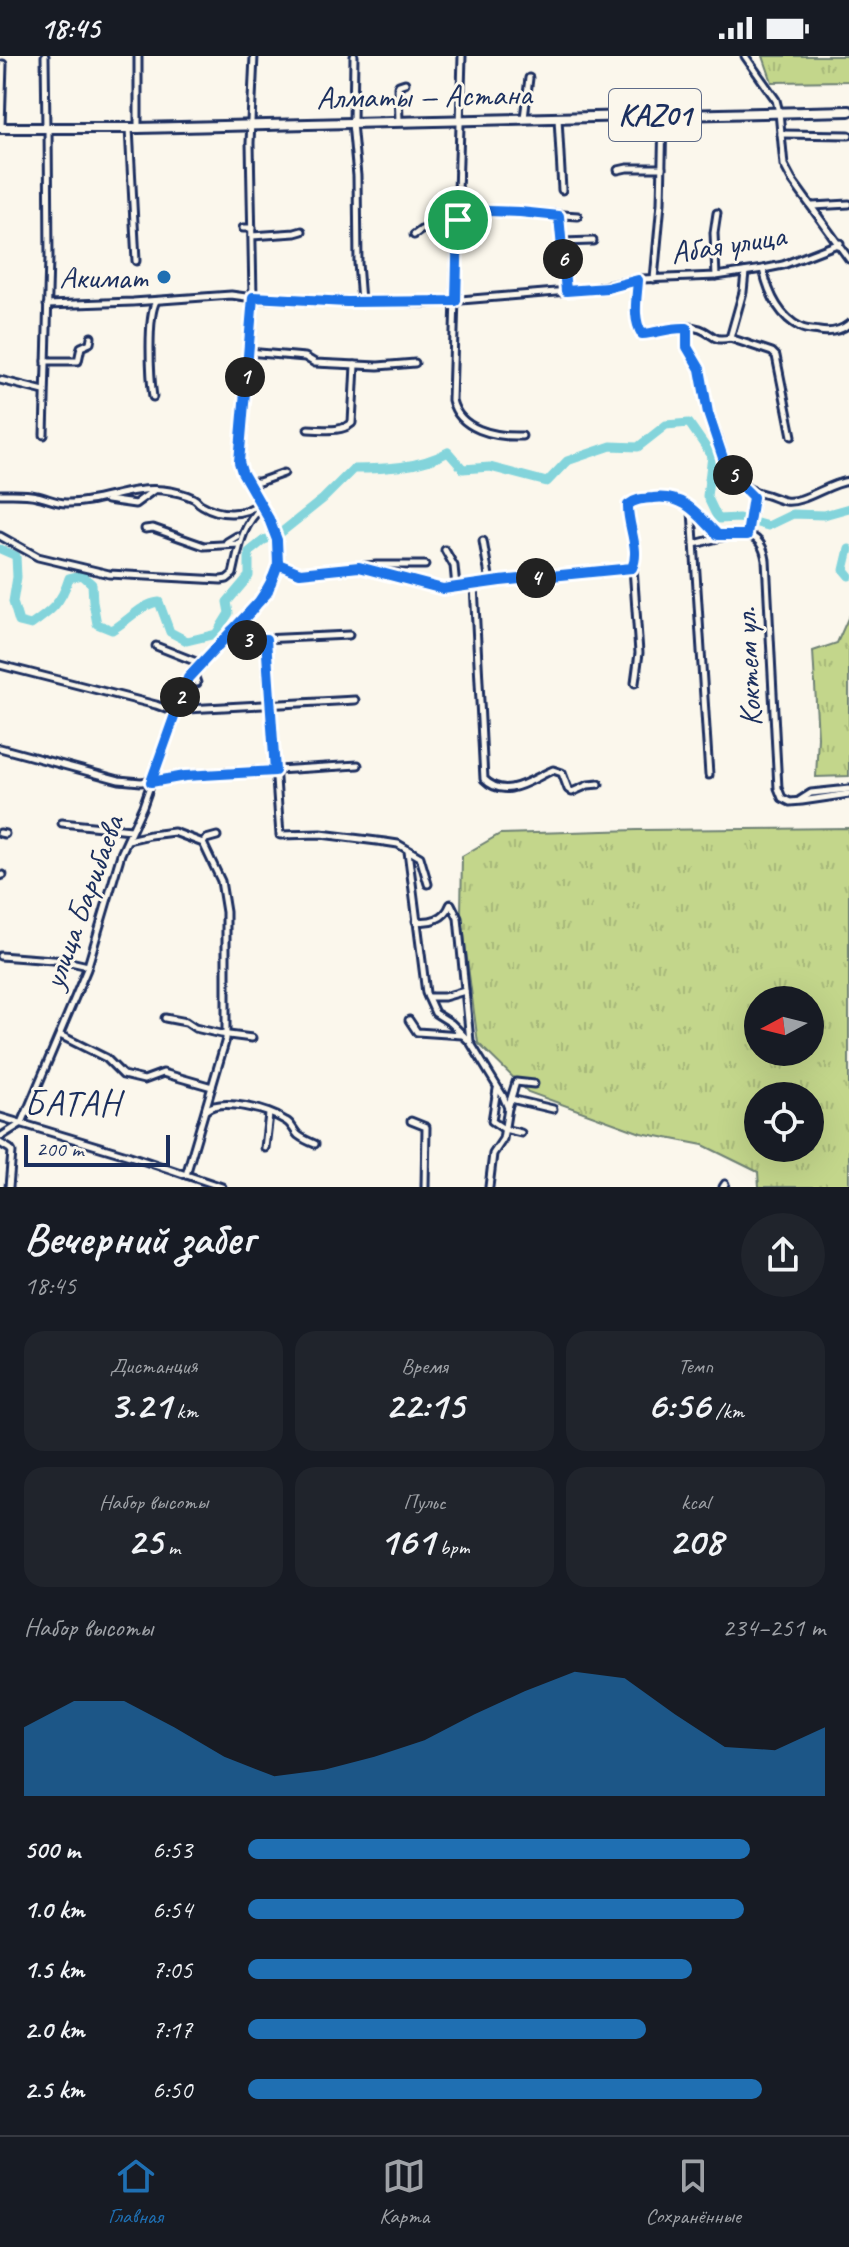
<!DOCTYPE html>
<html lang="ru">
<meta charset="utf-8">
<style>
:root{--surface:#171b24;--page:#20242c;--text:#f1f3f6;--muted:#9ea1a6;--line:#363941;--accent:#1f6fb2}
body{margin:0;font-family:Caveat,sans-serif;background:var(--page);color:var(--text);height:100vh;display:flex;flex-direction:column;font-size:30px;white-space:nowrap}
*{box-sizing:border-box;margin:0}
p{font-size:26px;color:var(--muted)}
.icon{flex:none;width:44px;height:44px;fill:none;stroke:currentColor;stroke-width:2;stroke-linecap:round;stroke-linejoin:round}
.map{position:relative;height:1131px;overflow:hidden}
.sheet{display:flex;flex-direction:column;background:var(--surface);flex:1}
.sheet>*{flex:none}
.needle{width:52px;rotate:263deg}
.buttons{position:absolute;left:744px;top:930px;display:grid;gap:16px}
.buttons a{display:grid;place-items:center;width:80px;height:80px;border-radius:50%;background:var(--surface);box-shadow:0 8px 32px #0002;font-size:40px}
.scale{position:absolute;left:24px;bottom:20px;width:146px;box-sizing:border-box;padding-left:8px;border:4px solid #1b2f5e;border-top:0;font-size:22px;line-height:28px;white-space:nowrap;color:#1b2f5e;-webkit-text-stroke:6px #fbf7ec;paint-order:stroke}
.pin{position:absolute;display:grid;place-items:center;width:68px;height:68px;color:#fff;margin:-34px;border:4px solid #fff;border-radius:50%;box-shadow:0 2px 8px #0007}
.km{position:absolute;width:40px;height:40px;margin:-20px;border-radius:50%;background:#222;color:#fff;font-size:22px;line-height:40px;text-align:center}
.round{display:grid;place-items:center;flex:none;width:84px;height:84px;border-radius:42px;background:var(--page)}
.overview{display:flex;align-items:center;justify-content:space-between;height:136px;padding:0 24px}
h1{font-size:44px;font-weight:700;line-height:60px}
.stats{display:grid;grid-template-columns:repeat(3,1fr);gap:12px;height:136px;padding:8px 24px}
.stats div{display:grid;align-content:center;border-radius:20px;background:var(--page);text-align:center}
.stats b{font-size:40px;font-weight:700}
.stats small{font-size:22px;font-weight:400}
.stats p{font-size:22px}
.chart{height:224px;padding:16px 24px}
.chart p{display:flex;justify-content:space-between}
.chart svg{width:100%;height:144px;margin-top:8px;fill:var(--accent);opacity:.7}
ul{padding:0 24px;list-style:none;font-size:26px}
li{display:grid;grid-template-columns:128px 96px 1fr;align-items:center;height:60px}
li i{height:20px;border-radius:10px;background:var(--accent)}
.status{display:flex;justify-content:space-between;align-items:center;height:56px;padding:0 40px;background:var(--surface);direction:ltr}
.status svg{height:22px;fill:currentColor}
.menu{display:flex;justify-content:space-around;align-items:center;height:112px;border-top:2px solid var(--line);background:var(--surface);font-size:22px;color:var(--muted)}
.menu a{display:grid;justify-items:center;gap:4px}
.menu .current{color:var(--accent)}
.map>svg:first-child{display:block}
.grass{fill:url(#grass-tufts);stroke:#6f8274;stroke-width:2;fill-rule:evenodd}
.lines{fill:none;stroke-linecap:round;stroke-linejoin:round}
.river{stroke:#83d4db;stroke-width:9}
.minor-casing{stroke:#1b2f5e;stroke-width:11}
.highway-casing{stroke:#1b2f5e;stroke-width:14}
.minor{stroke:#fbf7ec;stroke-width:5}
.highway{stroke:#fbf7ec;stroke-width:8}
.route-casing{stroke:#fff;stroke-width:16}
.route{stroke:#1a73e8;stroke-width:10}
.poi-dot{fill:#1f6fb2;stroke:#fbf7ec;stroke-width:3}
.labels{text-anchor:middle;dominant-baseline:central;stroke-width:6;stroke-linejoin:round;paint-order:stroke}
.shield{fill:#fbf7ec;stroke:#5e6b89;stroke-width:2}
.shield-label{font-size:30px;font-weight:bold;fill:#1b2f5e}
.street-label{font-size:32px;fill:#1b2f5e;stroke:#fbf7ec}
.poi-label{font-size:32px;fill:#1b2f5e;stroke:#fbf7ec;text-anchor:end}
.quarter-label{font-size:36px;letter-spacing:2px;fill:#1b2f5e;stroke:#fbf7ec}
</style>
<div class="status"><b>18:45</b><svg viewBox="0 0 49 12"><path d="M0 12V9h3v3zM5 12V6h3v6zM10 12V3h3v9zM15 12V0h3v12zM26 1h20v11H26zM47 4h2v5h-2z"/></svg></div>
<div class="map">
<svg width="849" height="1131" viewBox="0 0 849 1131">
<defs>
<pattern id="grass-tufts" width="24" height="20" patternUnits="userSpaceOnUse" patternTransform="scale(2)"><rect width="24" height="20" fill="#c3d68b"/><path d="M3 7l-1-3M5 7V3M7 7l1-3M15 17l-1-3M17 17v-4M19 17l1-3" fill="none" stroke="#a7b87a"/></pattern>
</defs>
<rect width="100%" height="100%" fill="#fbf7ec"/>
<filter id="ink" filterUnits="userSpaceOnUse"><feTurbulence type="fractalNoise" baseFrequency=".0125" numOctaves="2"/><feDisplacementMap in="SourceGraphic" scale="16" xChannelSelector="R" yChannelSelector="G"/><feConvolveMatrix kernelMatrix="1 2 1 2 8 2 1 2 1" color-interpolation-filters="sRGB"/></filter>
<g filter="url(#ink)">
<!-- grass -->
<g class="grass">
<polygon points="763,0 849,0 849,25 772,26"/>
<polygon points="849,560 849,720 816,721 818,681 813,595 837,587"/>
<path d="M849 772V1131H759L758 1116 703 1089 641 1077 528 1036 478 987 461 857 462 800 500 778 638 774ZM758 944H810V996H758ZM758 1040H810V1092H758Z"/>
</g>
<g class="lines">
<!-- river -->
<g class="river">
<path d="M278 479 323 443 353 413C384 413 420 412 448 396L463 413 490 411 547 426 567 405 611 390 638 391 666 369 689 367 712 400 707 440 718 463 739 462 768 470 793 458 824 459 849 452"/>
<path d="M0 493 16 500 17 521 13 546 19 566 31 569C51 555 61 548 69 522L82 519 92 528 93 546 97 568 112 574C128 565 141 548 159 546L170 576 187 585 216 578 229 557 227 546 249 520V496L264 484 270 482"/>
<polyline points="849,493 844,514 849,520"/>
</g>
<!-- minor casing -->
<g class="minor-casing">
<g id="minor">
<polyline points="45,0 46,72"/>
<polyline points="138,0 138,72"/>
<path d="M462 0 452 344C459 374 495 381 522 380"/>
<polyline points="745,0 776,44 779,56 784,109 792,124 849,203"/>
<polyline points="524,62 529,22"/>
<polyline points="558,62 562,134"/>
<polyline points="399,65 398,31 399,29 405,27"/>
<polyline points="353,66 354,0"/>
<polyline points="352,67 357,120 358,207 361,245"/>
<polyline points="1,71 3,8"/>
<polyline points="129,72 136,205"/>
<polyline points="781,78 849,79"/>
<polyline points="618,114 627,112 662,112"/>
<polyline points="813,150 849,148"/>
<polyline points="458,154 520,156 578,160"/>
<polyline points="559,160 566,235"/>
<polyline points="243,172 252,172"/>
<polyline points="414,179 421,174 458,164"/>
<polyline points="252,180 295,177 302,175"/>
<polyline points="562,186 593,185"/>
<path d="M763 213C768 235 778 260 800 271 805 274 813 274 819 275 830 277 840 275 849 268"/>
<polyline points="716,220 714,177 717,157"/>
<polyline points="654,223 661,147 663,60"/>
<path d="M638 224C637 242 632 262 642 278 661 277 680 266 700 273 714 278 712 286 730 282"/>
<polyline points="47,249 133,246 231,239 261,243 425,247 592,233 642,223 716,220 763,213 783,209 840,187"/>
<path d="M687 272C684 299 695 297 701 318 704 330 705 342 708 354 710 366 717 377 720 389 727 419 737 432 767 439 773 441 779 444 785 445 803 448 829 427 849 425"/>
<polyline points="730,282 772,296 776,300 792,380"/>
<polyline points="730,282 743,236 745,216"/>
<polyline points="248,296 305,301 315,307 378,310 415,307"/>
<polyline points="46,305 78,305 81,291 90,287 91,281"/>
<polyline points="0,324 44,335"/>
<path d="M153 341C150 321 147 261 156 245"/>
<path d="M308 373C323 373 340 377 352 367L355 309"/>
<polyline points="44,379 49,202 48,72"/>
<polyline points="247,426 259,426 284,417"/>
<path d="M0 438C12 438 25 437 37 440 47 442 56 447 66 447 99 448 130 430 163 434 172 435 185 438 193 442 200 446 195 445 202 449 220 460 244 460 260 447"/>
<polyline points="107,444 135,448 154,434"/>
<polyline points="692,455 709,719"/>
<polyline points="145,473 153,472 204,490 239,488"/>
<polyline points="747,479 755,437"/>
<path d="M0 480 38 501 109 518 221 524 227 523 233 518C239 493 241 470 262 451"/>
<polyline points="483,485 490,526"/>
<polyline points="227,486 237,480"/>
<path d="M694 488C722 483 759 461 766 504L778 732 782 742 790 746 802 745 849 738"/>
<polyline points="445,494 454,510 456,531"/>
<polyline points="278,508 300,517 376,509 425,509"/>
<path d="M359 511 443 533 500 525 632 512C641 494 627 469 628 449 635 443 643 443 653 442 685 439 698 459 718 479"/>
<polyline points="633,511 639,597 635,627"/>
<path d="M474 529 484 723C506 745 531 723 553 714L562 717 568 733 572 736 588 729 599 728"/>
<polyline points="231,575 241,584 349,579"/>
<polyline points="266,583 280,779 321,778 385,786 398,788 420,801 428,828"/>
<polyline points="156,590 199,607"/>
<polyline points="0,609 156,649 175,656"/>
<polyline points="193,615 197,627"/>
<polyline points="177,650 188,653 355,644"/>
<polyline points="0,692 119,724 141,726 196,719 358,709"/>
<polyline points="800,744 811,737 849,733"/>
<polyline points="62,767 131,774"/>
<polyline points="0,777 5,778"/>
<polyline points="128,784 150,779 174,776 203,787 221,825 226,856 226,983 186,1119"/>
<polyline points="203,787 206,783 217,780"/>
<polyline points="408,795 426,937 435,957 451,967 470,986 503,1040 508,1052 503,1083 493,1098 489,1131"/>
<polyline points="0,820 3,819"/>
<polyline points="451,848 458,862 470,985"/>
<path d="M416 865C430 867 445 863 450 849"/>
<polyline points="0,900 66,905 88,910"/>
<polyline points="428,941 444,941 465,935"/>
<polyline points="165,962 186,966 195,972 221,978 252,982"/>
<polyline points="409,964 417,976 462,979"/>
<polyline points="60,979 106,1002 123,1019 144,1024 163,1017 212,1031"/>
<polyline points="497,1033 492,1065 504,1073 521,1077"/>
<polyline points="511,1043 553,1053"/>
<polyline points="508,1052 516,1026 534,1028"/>
<path d="M206 1054C222 1041 269 1054 286 1065 292 1068 293 1074 298 1079 303 1083 310 1086 315 1088"/>
<polyline points="0,1061 130,1100 222,1131"/>
<polyline points="411,1065 426,1071 425,1131"/>
<polyline points="0,1081 22,1067 87,913 121,798 143,750 188,622 267,537 278,508 277,484 269,463 242,416 239,406 253,241 250,87 254,0"/>
<polyline points="0,1087 10,1093 12,1096 9,1131"/>
<polyline points="265,1092 269,1058"/>
<polyline points="723,1131 725,1128"/>
</g>
</g>
<!-- highway casing -->
<g class="highway-casing">
<polyline id="highway" points="0,72 138,72 849,55"/>
</g>
<!-- minor -->
<use href="#minor" class="minor"/>
<!-- highway -->
<use href="#highway" class="highway"/>
</g>
</g>
<g class="lines" filter="url(#ink)">
<!-- route casing -->
<g class="route-casing">
<path id="route" d="M458 164 456 245 347 246 253 241 239 406 242 416 269 463 277 484 278 508 267 537 188 622 151 726 185 720 275 715 266 583 241 584 231 575C253 556 269 536 278 508L300 517 359 511 443 533 500 525 632 512C641 494 627 469 628 449 635 443 643 443 653 442 685 438 698 459 718 479H747L753 441 734 422 724 405 708 357 700 313 687 291V272C669 271 658 277 642 278 632 262 637 242 638 224L607 232 566 235 559 160 520 156 458 154V164"/>
</g>
<!-- route -->
<use href="#route" class="route"/>
</g>
<!-- markers -->
<circle class="poi-dot" cx="164" cy="221" r="8"/>
<g class="labels">
<!-- shield labels -->
<rect class="shield" x="609" y="33" width="92" height="52" rx="6"/>
<g class="shield-label">
<text x="655" y="59">KАZ01</text>
</g>
<!-- street labels -->
<g class="street-label">
<text transform="translate(424 40) rotate(-1)">Алматы — Астана</text>
<text transform="translate(728 188) rotate(-9)">Абая улица</text>
<text transform="translate(748 611) rotate(-93)">Коктем ул.</text>
<text transform="translate(83 846) rotate(-70)">улица Барибаева</text>
</g>
<!-- poi labels -->
<g class="poi-label">
<text x="148" y="221">Акимат</text>
</g>
<!-- quarter labels -->
<g class="quarter-label">
<text x="73" y="1047">БАТАН</text>
</g>
</g>
</svg>
<div class="buttons">
<a><svg class="needle" viewBox="-14 -14 28 28"><path d="M0-13l5 13h-10z" fill="#e53935"/><path d="M0 13l5-13h-10z" fill="#9ea1a6"/></svg></a>
<a><svg class="icon" aria-label="locate" viewBox="0 0 24 24"><circle cx="12" cy="12" r="6"/><path d="M12 2v4M12 18v4M2 12h4M18 12h4"/></svg></a>
</div>
<div class="scale">200 m</div>
<div class="pin" style="left:458px;top:164px;background:#1e9e55"><svg class="icon" aria-label="arrive" viewBox="0 0 24 24"><path d="M6 21V4h12l-3 4 3 4H6"/></svg></div>
<b class="km" style="left:245px;top:321px">1</b>
<b class="km" style="left:180px;top:641px">2</b>
<b class="km" style="left:247px;top:584px">3</b>
<b class="km" style="left:536px;top:522px">4</b>
<b class="km" style="left:733px;top:419px">5</b>
<b class="km" style="left:563px;top:203px">6</b>
</div>
<section class="sheet">
<div class="overview"><div><h1>Вечерний забег</h1><p>18:45</p></div><a class="round"><svg class="icon" aria-label="share" viewBox="0 0 24 24"><path d="M12 15V3M7 8l5-5 5 5M5 13v7h14v-7"/></svg></a></div>
<div class="stats">
<div><p>Дистанция</p><b>3.21<small> km</small></b></div>
<div><p>Время</p><b>22:15</b></div>
<div><p>Темп</p><b>6:56<small> /km</small></b></div>
</div>
<div class="stats">
<div><p>Набор высоты</p><b>25<small> m</small></b></div>
<div><p>Пульс</p><b>161<small> bpm</small></b></div>
<div><p>kcal</p><b>208</b></div>
</div>
<div class="chart"><p><span>Набор высоты</span>234–251 m</p>
<svg viewBox="0 0 160 44" preserveAspectRatio="none"><path d="M0 44V23L10 15L20 15L30 23L40 32L50 38L60 36L70 32L80 27L90 19L100 12L110 6L120 8L130 19L140 29L150 30L160 23V44z"/></svg>
</div>
<ul>
<li><b>500 m</b>6:53<i style="width:87%"></i></li>
<li><b>1.0 km</b>6:54<i style="width:86%"></i></li>
<li><b>1.5 km</b>7:05<i style="width:77%"></i></li>
<li><b>2.0 km</b>7:17<i style="width:69%"></i></li>
<li><b>2.5 km</b>6:50<i style="width:89%"></i></li>
</ul>
</section>
<nav class="menu">
<a class="current"><svg class="icon" aria-label="home" viewBox="0 0 24 24"><path d="M3 11l9-7 9 7M6 9v11h12V9"/></svg>Главная</a>
<a><svg class="icon" aria-label="map" viewBox="0 0 24 24"><path d="M3 6l6-2 6 2 6-2v14l-6 2-6-2-6 2zM9 4v14M15 6v14"/></svg>Карта</a>
<a><svg class="icon" aria-label="saved" viewBox="0 0 24 24"><path d="M7 4h10v16l-5-4-5 4z"/></svg>Сохранённые</a>
</nav>
